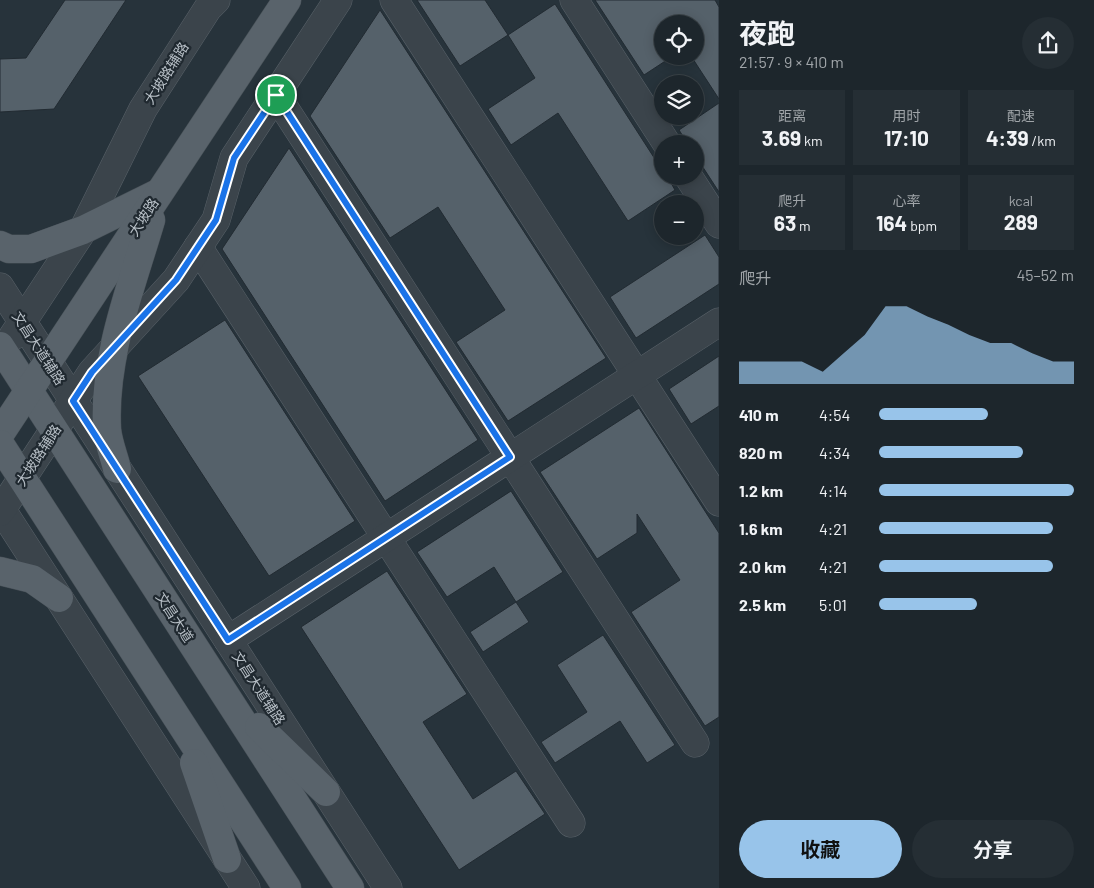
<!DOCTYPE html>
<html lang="zh">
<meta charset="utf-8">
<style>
:root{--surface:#1d262c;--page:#252e34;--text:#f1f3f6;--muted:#a0a5a9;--line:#3b4348;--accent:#98c4ea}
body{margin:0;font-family:Barlow,"Noto Sans SC",sans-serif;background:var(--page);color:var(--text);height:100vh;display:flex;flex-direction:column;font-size:19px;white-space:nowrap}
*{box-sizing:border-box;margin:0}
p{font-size:16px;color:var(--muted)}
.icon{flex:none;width:28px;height:28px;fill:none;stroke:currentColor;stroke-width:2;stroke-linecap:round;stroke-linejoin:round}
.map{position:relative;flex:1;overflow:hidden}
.details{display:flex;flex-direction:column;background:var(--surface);width:375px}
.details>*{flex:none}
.controls{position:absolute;left:654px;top:15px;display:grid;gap:10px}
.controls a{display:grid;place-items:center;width:50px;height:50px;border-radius:50%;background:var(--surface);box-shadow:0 2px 12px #0003,0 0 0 1px var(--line);font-size:25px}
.pin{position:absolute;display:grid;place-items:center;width:42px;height:42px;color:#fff;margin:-21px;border:2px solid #fff;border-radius:50%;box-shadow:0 1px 5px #0007}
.round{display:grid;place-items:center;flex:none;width:52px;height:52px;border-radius:26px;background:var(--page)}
.head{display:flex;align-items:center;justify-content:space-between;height:85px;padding:0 20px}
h1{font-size:28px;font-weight:700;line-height:38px}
.stats{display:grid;grid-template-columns:repeat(3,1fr);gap:8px;height:85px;padding:5px 20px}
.stats div{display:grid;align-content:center;border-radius:0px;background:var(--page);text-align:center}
.stats b{font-size:21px;font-weight:700}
.stats small{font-size:14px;font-weight:400}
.stats p{font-size:14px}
.chart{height:140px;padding:10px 20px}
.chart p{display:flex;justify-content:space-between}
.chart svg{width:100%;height:90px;margin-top:5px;fill:var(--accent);opacity:.7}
.button{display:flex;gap:10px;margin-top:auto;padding:10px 20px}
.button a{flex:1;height:58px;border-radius:30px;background:var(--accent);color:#111;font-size:20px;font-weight:700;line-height:58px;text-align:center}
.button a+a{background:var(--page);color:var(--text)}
ul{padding:0 20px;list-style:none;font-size:16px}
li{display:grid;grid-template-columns:80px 60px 1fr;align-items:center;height:38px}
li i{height:12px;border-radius:6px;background:var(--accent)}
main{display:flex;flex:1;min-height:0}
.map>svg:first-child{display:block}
.building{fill:#55616a;stroke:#222b32}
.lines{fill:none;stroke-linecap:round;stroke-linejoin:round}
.minor-casing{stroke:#596269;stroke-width:29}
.major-casing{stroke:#475057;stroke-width:29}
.minor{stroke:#3b444b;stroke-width:28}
.major{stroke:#59636b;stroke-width:28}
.route-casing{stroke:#fff;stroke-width:10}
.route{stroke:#1a73e8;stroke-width:6}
.labels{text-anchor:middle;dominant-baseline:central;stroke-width:4.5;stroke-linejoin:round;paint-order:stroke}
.street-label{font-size:14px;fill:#b7bfc6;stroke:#202930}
</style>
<main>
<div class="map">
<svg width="719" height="888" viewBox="0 0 719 888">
<rect width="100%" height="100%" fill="#27333b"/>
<!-- building -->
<g class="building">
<polygon points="65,0 126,0 54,109 0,112 0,59 26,58"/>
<polygon points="417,0 485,0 508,35 460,66"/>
<polygon points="595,0 715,0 719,7 719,99 691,56 695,56 695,24 662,24 662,56 673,56 644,75"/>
<polygon points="555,4 662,170 662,176 667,176 675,190 628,221 558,113 511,145 488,109 535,78 508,35"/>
<polygon points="380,10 606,358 508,421 456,342 505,310 438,207 390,238 310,116"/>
<polygon points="719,103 719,192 695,155 695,144 688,144 679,130"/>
<polygon points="289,148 478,440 385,501 222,249"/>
<polygon points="705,235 719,257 719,284 636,338 610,297"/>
<polygon points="225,320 355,521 269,576 138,376"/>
<polygon points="719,356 719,406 691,424 669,389"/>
<polygon points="639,408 719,533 719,717 705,726 631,612 680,580 637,514 637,533 597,559 540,472"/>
<polygon points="511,491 563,572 516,602 494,567 447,597 417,552"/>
<polygon points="387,571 467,694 423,722 473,799 516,771 545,814 459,870 301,627"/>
<polygon points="516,602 529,622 483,652 470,632"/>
<polygon points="603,635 675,745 647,763 620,721 555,763 541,742 587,712 557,665"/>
</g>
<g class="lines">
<!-- minor casing -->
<g class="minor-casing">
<g id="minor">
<polyline points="394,0 719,502"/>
<polyline points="574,0 667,144"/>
<polyline points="276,95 695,743"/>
<polyline points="688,176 719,224"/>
<polyline points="198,247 571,823"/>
<polyline points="0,287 388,888"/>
<polyline points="13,336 83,230 143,109 208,8 216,0"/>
<polyline points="0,507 246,888"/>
<polyline points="0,512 92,372 176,280 216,220 234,158 338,0"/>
<polyline points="228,640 719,322"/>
</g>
</g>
<!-- major casing -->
<g class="major-casing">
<g id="major">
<polyline points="0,245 9,249 31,249 83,230 158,193"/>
<polyline points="0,346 350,888"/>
<polyline points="0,434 287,0"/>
<polyline points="0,444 287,888"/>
<path d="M117 469C114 456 108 442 107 429 103 357 131 288 151 220"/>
<polyline points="0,571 32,579 59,598"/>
<polyline points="259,727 326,792"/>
<polyline points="194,763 227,859"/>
</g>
</g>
<!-- minor -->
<use href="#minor" class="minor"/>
<!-- major -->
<use href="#major" class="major"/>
</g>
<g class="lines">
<!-- route casing -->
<g class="route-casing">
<polygon id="route" points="276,95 510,457 228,640 73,401 92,372 176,280 216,220 234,158"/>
</g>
<!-- route -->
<use href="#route" class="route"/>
</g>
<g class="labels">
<!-- street labels -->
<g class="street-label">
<text transform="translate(166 73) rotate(-58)">大坡路辅路</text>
<text transform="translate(143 217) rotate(-57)">大坡路</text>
<text transform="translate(39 348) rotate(57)">文昌大道辅路</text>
<text transform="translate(38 455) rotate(-57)">大坡路辅路</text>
<text transform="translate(175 617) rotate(57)">文昌大道</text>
<text transform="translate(259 688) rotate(57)">文昌大道辅路</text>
</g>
</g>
</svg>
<div class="controls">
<a><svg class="icon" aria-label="locate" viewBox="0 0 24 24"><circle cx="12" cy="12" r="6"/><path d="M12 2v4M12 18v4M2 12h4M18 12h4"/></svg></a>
<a><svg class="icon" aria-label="layers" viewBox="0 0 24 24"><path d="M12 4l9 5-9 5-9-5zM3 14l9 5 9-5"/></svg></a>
<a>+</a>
<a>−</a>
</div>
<div class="pin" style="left:276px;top:95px;background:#1e9e55"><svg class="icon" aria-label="arrive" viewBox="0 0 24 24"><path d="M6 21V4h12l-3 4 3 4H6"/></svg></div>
</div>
<section class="details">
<div class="head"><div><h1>夜跑</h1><p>21:57 · 9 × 410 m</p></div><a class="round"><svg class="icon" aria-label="share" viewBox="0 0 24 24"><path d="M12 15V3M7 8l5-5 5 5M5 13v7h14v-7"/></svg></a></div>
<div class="stats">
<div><p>距离</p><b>3.69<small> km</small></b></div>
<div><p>用时</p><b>17:10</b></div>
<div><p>配速</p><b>4:39<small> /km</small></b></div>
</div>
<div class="stats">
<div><p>爬升</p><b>63<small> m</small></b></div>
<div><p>心率</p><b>164<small> bpm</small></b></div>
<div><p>kcal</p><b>289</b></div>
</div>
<div class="chart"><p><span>爬升</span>45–52 m</p>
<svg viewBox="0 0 160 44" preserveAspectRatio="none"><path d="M0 44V33L10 33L20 33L30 33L40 38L50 29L60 20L70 6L80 6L90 11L100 15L110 20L120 24L130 24L140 29L150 33L160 33V44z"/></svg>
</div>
<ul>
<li><b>410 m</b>4:54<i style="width:56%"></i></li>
<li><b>820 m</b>4:34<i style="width:74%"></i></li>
<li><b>1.2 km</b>4:14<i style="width:100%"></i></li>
<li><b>1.6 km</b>4:21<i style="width:89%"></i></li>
<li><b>2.0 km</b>4:21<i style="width:89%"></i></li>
<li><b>2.5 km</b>5:01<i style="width:50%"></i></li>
</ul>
<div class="button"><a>收藏</a><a>分享</a></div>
</section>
</main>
